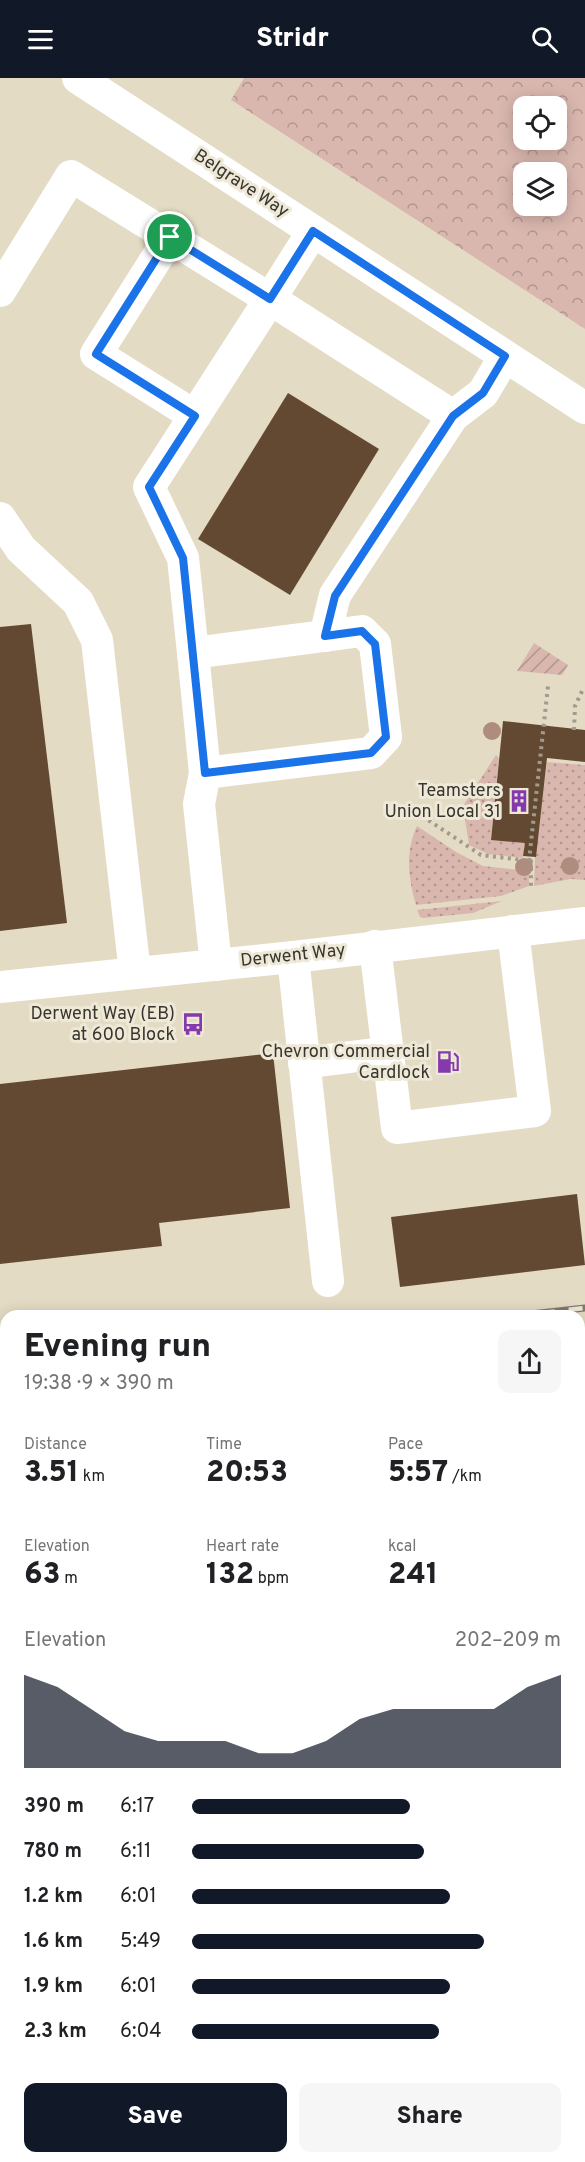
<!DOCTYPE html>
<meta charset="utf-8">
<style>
:root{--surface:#fff;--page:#f6f6f6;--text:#202124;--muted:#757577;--accent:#111827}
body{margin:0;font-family:Overpass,sans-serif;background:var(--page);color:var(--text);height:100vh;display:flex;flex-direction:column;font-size:22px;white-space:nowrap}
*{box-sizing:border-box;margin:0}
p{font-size:20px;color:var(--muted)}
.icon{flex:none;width:33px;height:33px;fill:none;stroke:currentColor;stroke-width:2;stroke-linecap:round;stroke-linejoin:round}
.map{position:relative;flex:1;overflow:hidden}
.drawer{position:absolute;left:0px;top:1232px;width:585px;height:854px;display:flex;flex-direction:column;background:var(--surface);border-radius:18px 18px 0 0;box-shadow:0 3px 15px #0003}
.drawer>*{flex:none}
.fabs{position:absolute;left:513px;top:18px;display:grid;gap:12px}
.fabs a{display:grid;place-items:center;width:54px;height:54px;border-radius:12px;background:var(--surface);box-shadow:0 3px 15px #0003;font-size:30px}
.pin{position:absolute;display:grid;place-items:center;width:51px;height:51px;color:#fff;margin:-26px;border:3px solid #fff;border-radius:50%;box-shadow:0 2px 6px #0007}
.round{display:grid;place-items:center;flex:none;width:63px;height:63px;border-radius:12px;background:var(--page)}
.head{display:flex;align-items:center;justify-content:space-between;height:102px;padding:0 24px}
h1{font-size:33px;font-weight:800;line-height:45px}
.figures{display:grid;grid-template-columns:repeat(3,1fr);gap:9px;height:102px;padding:6px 24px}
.figures div{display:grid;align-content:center}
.figures b{font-size:30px;font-weight:800}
.figures small{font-size:16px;font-weight:400}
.figures p{font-size:16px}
.chart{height:168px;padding:12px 24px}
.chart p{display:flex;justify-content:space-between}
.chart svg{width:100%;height:108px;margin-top:6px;fill:var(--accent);opacity:.7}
.cta{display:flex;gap:12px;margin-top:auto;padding:12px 24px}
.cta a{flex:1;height:69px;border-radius:12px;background:var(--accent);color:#fff;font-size:24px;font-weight:800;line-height:69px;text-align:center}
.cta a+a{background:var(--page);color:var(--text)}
ul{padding:0 24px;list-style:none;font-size:20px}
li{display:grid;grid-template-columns:96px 72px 1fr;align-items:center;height:45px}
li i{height:15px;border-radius:8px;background:var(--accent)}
header{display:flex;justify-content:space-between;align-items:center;height:78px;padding:0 24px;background:var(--accent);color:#fff;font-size:27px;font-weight:800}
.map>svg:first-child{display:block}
.built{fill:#e4dbc4;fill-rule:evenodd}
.grass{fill:url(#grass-dots)}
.forest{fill:url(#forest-crowns);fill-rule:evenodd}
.garden{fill:url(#garden-furrows)}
.building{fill:#644932}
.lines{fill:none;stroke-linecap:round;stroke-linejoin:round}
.path{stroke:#a09b8f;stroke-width:4;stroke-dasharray:3 4.5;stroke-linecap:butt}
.minor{stroke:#fff;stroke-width:32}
.rail-casing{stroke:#7e7a70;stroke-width:7}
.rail{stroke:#eee8d7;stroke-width:4.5;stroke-dasharray:14;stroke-linecap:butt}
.tree{fill:#af8d7e}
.route-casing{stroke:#fff;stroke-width:12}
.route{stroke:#1a73e8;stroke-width:8}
.labels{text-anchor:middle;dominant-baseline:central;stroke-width:6;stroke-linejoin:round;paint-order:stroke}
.street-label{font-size:18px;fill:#38352f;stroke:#eee8d7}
.poi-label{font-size:18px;fill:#38352f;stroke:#eee8d7;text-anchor:end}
</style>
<header><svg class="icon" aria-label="menu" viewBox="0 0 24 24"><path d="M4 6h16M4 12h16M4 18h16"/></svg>Stridr<svg class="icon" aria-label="search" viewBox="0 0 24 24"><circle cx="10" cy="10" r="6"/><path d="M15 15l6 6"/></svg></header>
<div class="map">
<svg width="585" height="2084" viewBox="0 0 585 2084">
<defs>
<pattern id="grass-dots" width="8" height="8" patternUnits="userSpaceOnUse" patternTransform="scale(1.5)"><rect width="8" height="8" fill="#d9b7ae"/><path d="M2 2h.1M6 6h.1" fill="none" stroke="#b1968e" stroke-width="1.8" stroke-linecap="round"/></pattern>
<pattern id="forest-crowns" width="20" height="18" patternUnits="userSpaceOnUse" patternTransform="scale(1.5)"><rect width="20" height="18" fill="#d9b7ae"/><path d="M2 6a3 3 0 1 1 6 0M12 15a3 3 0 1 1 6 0" fill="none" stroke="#b1968e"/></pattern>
<pattern id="garden-furrows" width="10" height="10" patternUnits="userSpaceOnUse" patternTransform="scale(1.5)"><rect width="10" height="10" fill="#d9b7ae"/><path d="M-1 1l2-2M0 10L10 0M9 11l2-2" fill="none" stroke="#b1968e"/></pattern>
</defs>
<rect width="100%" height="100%" fill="#eee8d7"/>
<!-- built -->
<path class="built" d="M0 0H244L232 23 585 251V2084H0ZM6 1238H579V2079H6Z"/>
<!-- grass -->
<g class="grass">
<polygon points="496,677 499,680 491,761 525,765 523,780 488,776 469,767 463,728"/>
<polygon points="547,684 585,687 585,802 571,801 534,808 535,779"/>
<path d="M417 748 456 774 483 788 529 793V808L501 818 416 827C408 800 405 774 417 748Z"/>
<polygon points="502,823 473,835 423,840 420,839 417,832"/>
</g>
<!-- forest -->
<path class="forest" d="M244 0H585V251L231 22ZM524 28H556V62H524ZM524 94H556V128H524Z"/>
<!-- garden -->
<polygon class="garden" points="534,565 568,587 562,597 517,593"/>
<!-- building -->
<g class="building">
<polygon points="288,315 379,371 290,517 198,461"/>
<polygon points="31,546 67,845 0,853 0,549"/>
<polygon points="503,643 585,652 585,684 547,680 536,779 523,778 525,765 491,762"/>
<polygon points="273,975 290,1130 159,1145 162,1168 0,1186 0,1006"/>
<polygon points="577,1116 585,1187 400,1209 391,1139"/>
</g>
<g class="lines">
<!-- path -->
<g class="path">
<polyline points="574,652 575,628 583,611"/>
<polyline points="416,734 481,777 531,783 531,811"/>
<polyline points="529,783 548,608"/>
</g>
<!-- minor -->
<g class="minor">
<polyline points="78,0 585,330"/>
<polyline points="170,159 96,276 195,338"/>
<polyline points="0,213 71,98 270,221 313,153"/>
<polyline points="0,440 21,471 78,524 97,562 135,895"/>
<polyline points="325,558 335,517 453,338 483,315 505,278"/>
<polyline points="193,575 183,480 149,409 270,221 453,338"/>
<polyline points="205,695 193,575 362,553 375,566 386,659 371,675 205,695 199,726 216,887"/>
<polyline points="375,868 397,1050 535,1033 513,853"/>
<polyline points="293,879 328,1203"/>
<polyline points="0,909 293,879 585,845"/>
<polyline points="304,985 389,974"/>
<polyline points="0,1452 6,1452"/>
<polyline points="579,1468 585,1468"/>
<polyline points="163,2079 164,2084"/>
</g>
<!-- rail casing -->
<g class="rail-casing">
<g id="rail">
<polyline points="513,1238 585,1230"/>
<polyline points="0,1293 6,1293"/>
</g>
</g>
<!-- rail -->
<use href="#rail" class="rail"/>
</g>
<!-- trees -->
<g class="tree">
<circle cx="492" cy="653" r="9"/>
<circle cx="570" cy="788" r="9"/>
<circle cx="524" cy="789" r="9"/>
</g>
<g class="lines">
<!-- route casing -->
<g class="route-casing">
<polygon id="route" points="313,153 505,278 483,315 453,338 335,518 325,558 362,553 375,566 386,659 371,675 205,695 183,480 149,409 195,338 96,276 170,159 270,221"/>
</g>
<!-- route -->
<use href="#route" class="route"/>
</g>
<!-- icons -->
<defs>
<g id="building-bare" transform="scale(1.8)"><path d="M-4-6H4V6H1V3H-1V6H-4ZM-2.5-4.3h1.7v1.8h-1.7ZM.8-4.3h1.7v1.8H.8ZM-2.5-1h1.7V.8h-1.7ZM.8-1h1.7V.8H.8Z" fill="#843aac" stroke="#eee8d7" stroke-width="2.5" paint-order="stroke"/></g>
<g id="bus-bare" transform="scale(1.8)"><path d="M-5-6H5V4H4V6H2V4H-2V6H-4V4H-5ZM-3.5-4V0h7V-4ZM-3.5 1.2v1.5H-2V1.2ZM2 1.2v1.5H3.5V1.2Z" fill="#843aac" stroke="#eee8d7" stroke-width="2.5" paint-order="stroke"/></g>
<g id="fuel-bare" transform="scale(1.8)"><path d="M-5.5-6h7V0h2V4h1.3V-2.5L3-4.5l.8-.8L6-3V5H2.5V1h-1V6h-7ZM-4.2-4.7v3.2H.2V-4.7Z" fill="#843aac" stroke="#eee8d7" stroke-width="2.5" paint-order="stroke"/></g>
</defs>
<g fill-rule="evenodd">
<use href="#building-bare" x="519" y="723"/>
<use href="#bus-bare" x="193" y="946"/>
<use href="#fuel-bare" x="448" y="984"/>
</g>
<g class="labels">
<!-- street labels -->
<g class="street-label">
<text transform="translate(241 106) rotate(33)">Belgrave Way</text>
<text transform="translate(293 878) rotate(-6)">Derwent Way</text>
</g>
<!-- poi labels -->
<g class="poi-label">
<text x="501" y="713">Teamsters<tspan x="501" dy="21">Union Local 31</tspan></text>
<text x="175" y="936">Derwent Way (EB)<tspan x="175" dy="21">at 600 Block</tspan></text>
<text x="430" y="974">Chevron Commercial<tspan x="430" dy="21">Cardlock</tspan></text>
</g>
</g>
</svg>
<div class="fabs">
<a><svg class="icon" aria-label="locate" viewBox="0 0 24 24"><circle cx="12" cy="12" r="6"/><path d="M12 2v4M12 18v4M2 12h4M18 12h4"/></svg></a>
<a><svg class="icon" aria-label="layers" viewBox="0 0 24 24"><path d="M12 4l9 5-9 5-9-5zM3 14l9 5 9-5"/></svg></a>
</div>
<div class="pin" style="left:170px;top:159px;background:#1e9e55"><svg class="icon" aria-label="arrive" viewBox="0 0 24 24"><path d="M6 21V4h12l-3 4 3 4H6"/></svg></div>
<section class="drawer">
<div class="head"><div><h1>Evening run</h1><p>19:38 · 9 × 390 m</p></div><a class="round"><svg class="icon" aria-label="share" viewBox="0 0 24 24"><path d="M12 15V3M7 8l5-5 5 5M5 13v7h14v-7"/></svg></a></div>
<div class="figures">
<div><p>Distance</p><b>3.51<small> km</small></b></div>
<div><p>Time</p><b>20:53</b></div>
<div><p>Pace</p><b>5:57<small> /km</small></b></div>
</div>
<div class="figures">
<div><p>Elevation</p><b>63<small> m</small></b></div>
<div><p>Heart rate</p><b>132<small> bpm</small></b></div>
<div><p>kcal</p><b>241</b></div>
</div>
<div class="chart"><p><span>Elevation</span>202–209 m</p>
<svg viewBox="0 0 160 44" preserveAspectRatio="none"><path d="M0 44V6L10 11L20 20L30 29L40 33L50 33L60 33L70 38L80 38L90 33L100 24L110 20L120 20L130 20L140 20L150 11L160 6V44z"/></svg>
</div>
<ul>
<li><b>390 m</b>6:17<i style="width:59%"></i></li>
<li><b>780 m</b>6:11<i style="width:63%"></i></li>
<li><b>1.2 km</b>6:01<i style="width:70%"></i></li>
<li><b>1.6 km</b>5:49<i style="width:79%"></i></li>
<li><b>1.9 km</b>6:01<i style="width:70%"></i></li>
<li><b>2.3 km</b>6:04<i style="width:67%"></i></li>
</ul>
<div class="cta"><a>Save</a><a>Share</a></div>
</section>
</div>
